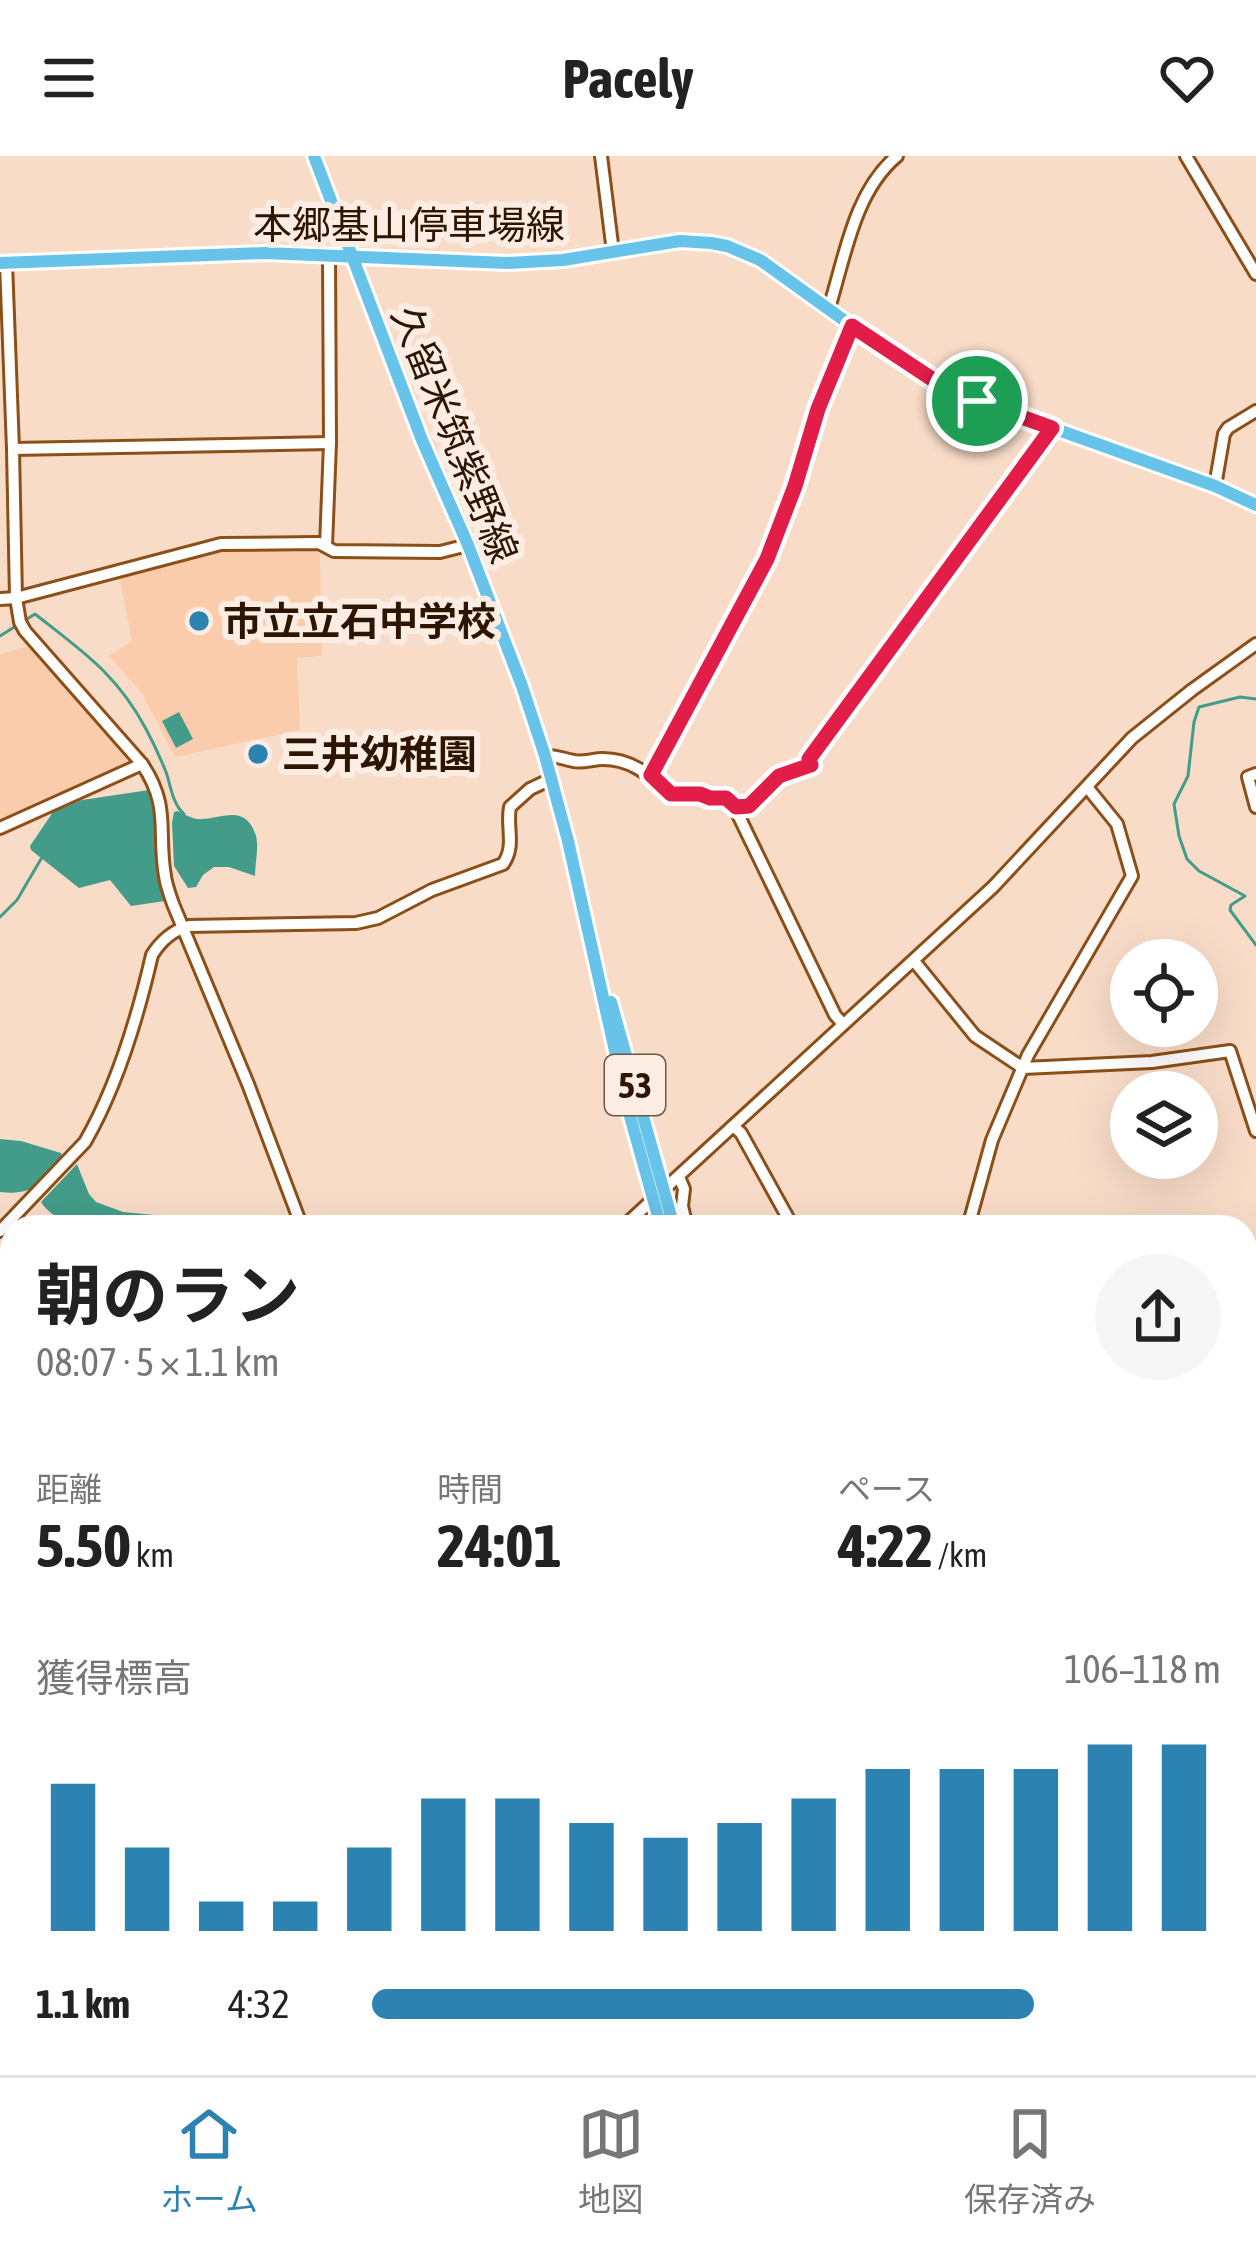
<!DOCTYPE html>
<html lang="ja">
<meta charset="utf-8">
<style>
:root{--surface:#fff;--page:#f6f6f6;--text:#222;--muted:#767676;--line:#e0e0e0;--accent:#2c82b1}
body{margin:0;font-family:"Asap Condensed","Noto Sans JP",sans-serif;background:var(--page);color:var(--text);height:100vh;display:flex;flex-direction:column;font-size:45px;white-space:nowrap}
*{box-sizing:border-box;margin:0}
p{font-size:39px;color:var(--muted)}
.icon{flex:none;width:66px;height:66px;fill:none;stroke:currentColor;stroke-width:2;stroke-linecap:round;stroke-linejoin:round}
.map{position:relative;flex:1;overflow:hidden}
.side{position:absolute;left:0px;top:1059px;width:1257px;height:861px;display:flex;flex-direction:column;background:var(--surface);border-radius:36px 36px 0 0;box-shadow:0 12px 48px #0002}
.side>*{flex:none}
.tools{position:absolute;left:1110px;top:783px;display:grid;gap:24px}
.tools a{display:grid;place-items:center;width:108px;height:108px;border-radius:50%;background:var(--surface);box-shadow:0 12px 48px #0002;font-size:60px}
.pin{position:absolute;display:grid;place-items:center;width:102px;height:102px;color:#fff;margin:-51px;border:6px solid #fff;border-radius:50%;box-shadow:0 3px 12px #0007}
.round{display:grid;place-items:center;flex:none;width:126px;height:126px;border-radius:63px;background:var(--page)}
.summary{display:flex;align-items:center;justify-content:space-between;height:204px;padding:0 36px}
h1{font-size:66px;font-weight:700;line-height:90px}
.figures{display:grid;grid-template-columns:repeat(3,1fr);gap:18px;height:204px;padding:12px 36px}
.figures div{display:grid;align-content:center}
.figures b{font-size:60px;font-weight:700}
.figures small{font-size:33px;font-weight:400}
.figures p{font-size:33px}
.chart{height:336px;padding:24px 36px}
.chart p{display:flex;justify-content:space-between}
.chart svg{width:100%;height:216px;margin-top:12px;stroke:var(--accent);stroke-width:6}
ul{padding:0 36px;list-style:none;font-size:39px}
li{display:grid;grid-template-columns:192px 144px 1fr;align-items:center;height:90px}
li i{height:30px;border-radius:15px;background:var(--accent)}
header{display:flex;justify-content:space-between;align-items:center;height:156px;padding:0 36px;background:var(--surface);font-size:54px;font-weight:700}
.tabs{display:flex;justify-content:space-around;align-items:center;height:168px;border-top:3px solid var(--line);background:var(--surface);font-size:33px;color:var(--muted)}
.tabs a{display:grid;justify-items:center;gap:6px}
.tabs .current{color:var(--accent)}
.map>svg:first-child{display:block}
.built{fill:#faccab}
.forest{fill:#db95ad}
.water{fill:#439c89}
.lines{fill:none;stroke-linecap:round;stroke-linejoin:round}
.stream{stroke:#439c89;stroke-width:3}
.minor-casing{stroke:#8c4f18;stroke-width:16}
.major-casing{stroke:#fff;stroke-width:18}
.highway-casing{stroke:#fff;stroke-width:21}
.minor{stroke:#fff;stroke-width:10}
.major{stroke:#68c3ea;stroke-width:12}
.highway{stroke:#049bdc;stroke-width:15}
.rail-casing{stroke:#725844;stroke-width:8}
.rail{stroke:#fbede3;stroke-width:3;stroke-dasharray:9;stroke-linecap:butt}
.route-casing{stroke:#fff;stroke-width:24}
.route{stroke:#e11d48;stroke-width:15}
.poi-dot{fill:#2c82b1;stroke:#fbede3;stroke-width:4.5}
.labels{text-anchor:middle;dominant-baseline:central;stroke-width:12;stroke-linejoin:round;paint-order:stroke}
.shield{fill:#fbede3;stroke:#6c5645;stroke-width:3}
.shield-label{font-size:36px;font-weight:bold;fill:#2e1501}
.street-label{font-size:39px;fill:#2e1501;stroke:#fbede3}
.poi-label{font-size:39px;font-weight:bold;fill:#2e1501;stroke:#fbede3;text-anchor:start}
</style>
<header><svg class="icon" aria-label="menu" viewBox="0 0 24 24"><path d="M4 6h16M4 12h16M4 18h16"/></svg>Pacely<svg class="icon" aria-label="heart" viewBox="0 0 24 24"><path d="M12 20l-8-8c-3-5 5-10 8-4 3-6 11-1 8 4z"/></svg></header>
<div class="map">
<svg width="1256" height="1919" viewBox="0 0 1256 1919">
<rect width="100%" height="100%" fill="#f9dcc8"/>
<!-- built -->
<g class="built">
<polygon points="313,391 320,400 322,500 297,502 300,574 175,601 142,537 109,500 132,485 119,419 213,392"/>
<polygon points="29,490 130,607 0,669 0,498"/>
</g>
<!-- forest -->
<polygon class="forest" points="387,1908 516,1908 526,1911 536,1919 392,1919"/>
<!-- water -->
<g class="water">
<polygon points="179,556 193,583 176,592 162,565"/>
<path d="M149 634C161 670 155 708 165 745L131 750 110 724 79 732 31 694 30 690 53 656 82 644Z"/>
<path d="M178 655C183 658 191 662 197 663 219 665 245 645 256 680 259 692 255 707 255 720L229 711H214L203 719 196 731 188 732 174 710 172 667 174 656Z"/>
<path d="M0 983 21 985 61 997 63 1002C41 1026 35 1040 0 1036Z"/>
<path d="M77 1008 89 1038 96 1046 123 1056 165 1060 180 1071C140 1071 64 1083 41 1046Z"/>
</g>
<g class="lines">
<!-- stream -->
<g class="stream">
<path d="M0 480 35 458C82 495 117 518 146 573 153 586 160 601 166 616 171 630 172 647 184 658"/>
<polyline points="1256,543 1240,541 1199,551 1194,566 1188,620 1174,648 1179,680 1187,703 1199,715 1245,740 1231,749 1230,754 1256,789"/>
<polyline points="0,761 17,744 41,703"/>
<polyline points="1248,1312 1256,1279"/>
<polyline points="1245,1399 1246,1439"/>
<polyline points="1245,1558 1248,1546 1247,1521"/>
<polyline points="856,1919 861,1908"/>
</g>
<!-- minor casing -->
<g class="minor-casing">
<g id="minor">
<polyline points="601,0 613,96"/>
<polyline points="1186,0 1256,118"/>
<path d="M6 107 13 293 16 442 20 466 25 475 142 608C171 651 157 675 165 720 166 729 170 739 173 748L248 928 302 1071"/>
<path d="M829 152C845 101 854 36 897 0"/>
<polyline points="13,293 330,287"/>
<polyline points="1215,330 1224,278 1228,272 1256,255"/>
<polyline points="326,390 330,287 329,99"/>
<polyline points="0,443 16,442 221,388 319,387 334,395 440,396 468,389"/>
<path d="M545 600C557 599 562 603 574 605 583 607 593 603 603 603 633 603 651 621 671 638H700L731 644 835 859 843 868"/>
<polyline points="1256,618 1248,621 1256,651"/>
<polyline points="651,619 767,403 795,330 817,253 852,170"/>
<polyline points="735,651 749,650 779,620 811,609 809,603 1052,272"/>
<polyline points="0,672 142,608"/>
<polyline points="914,805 975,880 1023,912 1152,906 1230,895 1256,975"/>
<polyline points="733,970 741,977 793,1071"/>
<polyline points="679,1021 684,1033 682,1050 687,1071"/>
<polyline points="623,1071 993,731 1132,582 1192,534 1256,488"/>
<polyline points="968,1071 992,984 1028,899 1132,720 1117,668 1087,631"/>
<path d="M0 1075 85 986C116 932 138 860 152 799 160 786 173 774 189 770L356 767 378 762 432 734 503 708C516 690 506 671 510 651L530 633 551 623"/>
<polyline points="0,1123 12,1135"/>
<polyline points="1254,1171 1256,1149"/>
<polyline points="1245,1175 1246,1170"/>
<polyline points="1245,1318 1256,1320"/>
<polyline points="1245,1444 1256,1442"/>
<polyline points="0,1594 12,1595"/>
<polyline points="0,1714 12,1702"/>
<polyline points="690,1908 692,1919"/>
<polyline points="712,1908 720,1919"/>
<polyline points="1054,1908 1060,1919"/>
<polyline points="1086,1908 1091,1919"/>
<polyline points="1132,1908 1138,1919"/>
<polyline points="69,1919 84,1908"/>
<polyline points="186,1919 203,1908"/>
<polyline points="998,1919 1007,1908"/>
</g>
</g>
<!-- major casing -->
<g class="major-casing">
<g id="major">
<polyline points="314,0 422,284 468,389 522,530 545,600 568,685 628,953 661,1071"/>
<polyline points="0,107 265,97 507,107 563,104 680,85 711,87 727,90 760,104 852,170 935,225 977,245 1215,330 1256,349"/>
<polyline points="611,846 674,1071"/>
<polyline points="1121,1908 1127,1919"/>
</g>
</g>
<!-- highway casing -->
<g class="highway-casing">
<g id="highway">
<polyline points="1245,1478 1256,1476"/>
<polyline points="1245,1504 1256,1501"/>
<polyline points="1245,1876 1256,1862"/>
<polyline points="112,1919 128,1908"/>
<polyline points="137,1919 153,1908"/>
<polyline points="1213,1919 1222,1908"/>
</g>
</g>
<!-- minor -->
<use href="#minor" class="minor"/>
<!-- major -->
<use href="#major" class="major"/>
<!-- highway -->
<use href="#highway" class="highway"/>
<!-- rail casing -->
<g class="rail-casing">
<g id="rail">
<polyline points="1245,1395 1256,1370"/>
<polyline points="970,1919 978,1908"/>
</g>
</g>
<!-- rail -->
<use href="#rail" class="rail"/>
</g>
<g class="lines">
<!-- route casing -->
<g class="route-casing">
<polygon id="route" points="852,170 935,225 977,245 1052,272 809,603 811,609 779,620 749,650 736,651 726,642 710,642 700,638 671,638 651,619 767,403 795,330 818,253"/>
</g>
<!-- route -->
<use href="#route" class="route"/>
</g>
<!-- markers -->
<g class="poi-dot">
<circle cx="199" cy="465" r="12"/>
<circle cx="258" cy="598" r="12"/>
</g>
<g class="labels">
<!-- shield labels -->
<rect class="shield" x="605" y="899" width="60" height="60" rx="9"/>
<g class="shield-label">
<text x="635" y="929">53</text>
</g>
<!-- street labels -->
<g class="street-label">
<text x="409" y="69">本郷基山停車場線</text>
<text transform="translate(455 278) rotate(68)">久留米筑紫野線</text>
</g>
<!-- poi labels -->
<g class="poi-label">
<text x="223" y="465">市立立石中学校</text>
<text x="282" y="598">三井幼稚園</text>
</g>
</g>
</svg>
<div class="tools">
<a><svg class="icon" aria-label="locate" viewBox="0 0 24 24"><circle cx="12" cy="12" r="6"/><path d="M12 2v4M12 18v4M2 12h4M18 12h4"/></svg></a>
<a><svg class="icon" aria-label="layers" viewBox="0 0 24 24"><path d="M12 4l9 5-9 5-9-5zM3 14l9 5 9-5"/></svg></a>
</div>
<div class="pin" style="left:977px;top:245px;background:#1e9e55"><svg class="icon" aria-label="arrive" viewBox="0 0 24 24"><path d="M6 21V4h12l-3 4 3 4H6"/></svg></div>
<section class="side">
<div class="summary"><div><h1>朝のラン</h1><p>08:07 · 5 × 1.1 km</p></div><a class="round"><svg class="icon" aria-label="share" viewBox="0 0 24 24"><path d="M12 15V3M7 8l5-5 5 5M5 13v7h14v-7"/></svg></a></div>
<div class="figures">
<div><p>距離</p><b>5.50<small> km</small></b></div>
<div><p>時間</p><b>24:01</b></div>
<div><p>ペース</p><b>4:22<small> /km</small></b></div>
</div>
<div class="chart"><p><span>獲得標高</span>106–118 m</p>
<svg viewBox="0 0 160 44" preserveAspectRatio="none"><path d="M5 44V14M15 44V27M25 44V38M35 44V38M45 44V27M55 44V17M65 44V17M75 44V22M85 44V25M95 44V22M105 44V17M115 44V11M125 44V11M135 44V11M145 44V6M155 44V6"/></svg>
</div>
<ul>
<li><b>1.1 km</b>4:32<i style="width:78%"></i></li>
</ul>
</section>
</div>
<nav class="tabs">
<a class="current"><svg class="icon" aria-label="home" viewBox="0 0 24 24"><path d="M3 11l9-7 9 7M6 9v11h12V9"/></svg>ホーム</a>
<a><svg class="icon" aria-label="map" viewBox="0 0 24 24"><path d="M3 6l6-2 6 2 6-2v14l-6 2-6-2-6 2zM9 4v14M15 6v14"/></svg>地図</a>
<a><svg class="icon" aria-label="saved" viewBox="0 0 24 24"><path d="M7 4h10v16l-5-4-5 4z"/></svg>保存済み</a>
</nav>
